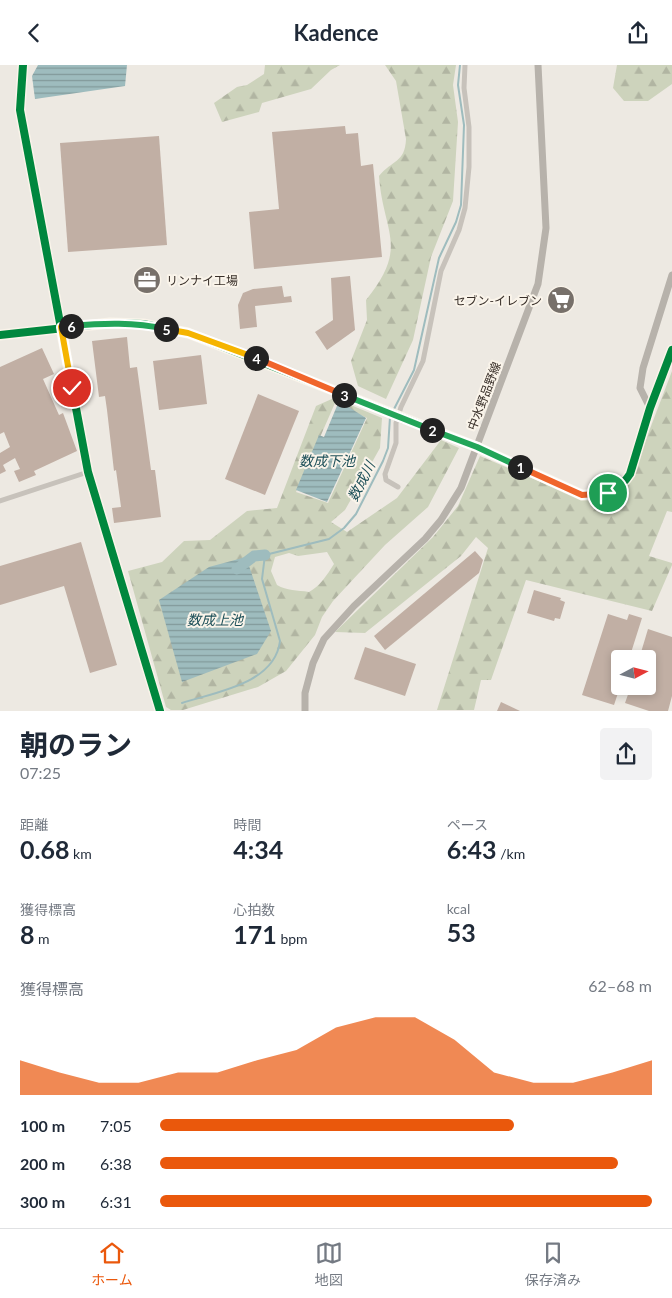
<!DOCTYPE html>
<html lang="ja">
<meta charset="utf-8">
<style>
:root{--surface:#fff;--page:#f2f2f3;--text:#1f2937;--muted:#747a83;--line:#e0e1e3;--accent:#ea580c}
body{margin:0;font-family:Lato,"Noto Sans JP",sans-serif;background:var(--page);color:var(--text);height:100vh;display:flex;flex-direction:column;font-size:19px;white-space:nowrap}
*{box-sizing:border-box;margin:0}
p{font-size:16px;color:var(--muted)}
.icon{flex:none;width:28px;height:28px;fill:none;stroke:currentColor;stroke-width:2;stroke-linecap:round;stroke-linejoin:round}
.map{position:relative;height:646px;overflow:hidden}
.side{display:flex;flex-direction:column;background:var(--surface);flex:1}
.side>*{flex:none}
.needle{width:32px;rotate:83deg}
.buttons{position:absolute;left:611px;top:585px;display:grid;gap:10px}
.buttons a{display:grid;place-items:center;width:45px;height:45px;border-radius:5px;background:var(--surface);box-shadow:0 2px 8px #0003;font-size:25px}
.pin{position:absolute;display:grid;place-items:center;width:42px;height:42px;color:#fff;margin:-21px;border:2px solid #fff;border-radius:50%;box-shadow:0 1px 5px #0007}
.km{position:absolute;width:25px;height:25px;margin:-12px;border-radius:50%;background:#222;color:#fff;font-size:14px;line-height:25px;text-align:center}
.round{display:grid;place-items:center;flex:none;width:52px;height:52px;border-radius:5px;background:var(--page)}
.head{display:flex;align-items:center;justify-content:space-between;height:85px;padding:0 20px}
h1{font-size:28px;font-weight:700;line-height:38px}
.figures{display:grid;grid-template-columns:repeat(3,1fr);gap:8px;height:85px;padding:5px 20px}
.figures div{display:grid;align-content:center}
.figures b{font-size:25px;font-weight:700}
.figures small{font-size:14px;font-weight:400}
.figures p{font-size:14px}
.chart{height:140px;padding:10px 20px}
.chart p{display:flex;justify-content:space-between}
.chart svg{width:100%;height:90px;margin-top:5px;fill:var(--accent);opacity:.7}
ul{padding:0 20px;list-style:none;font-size:16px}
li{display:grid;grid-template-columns:80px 60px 1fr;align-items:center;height:38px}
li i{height:12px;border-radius:6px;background:var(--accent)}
header{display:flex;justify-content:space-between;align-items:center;height:65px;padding:0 20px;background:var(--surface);font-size:22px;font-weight:700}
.tabs{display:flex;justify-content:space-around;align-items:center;height:70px;border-top:1px solid var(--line);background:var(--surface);font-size:14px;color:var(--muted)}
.tabs a{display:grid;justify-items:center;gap:2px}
.tabs .active{color:var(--accent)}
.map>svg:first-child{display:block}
.forest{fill:url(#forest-firs);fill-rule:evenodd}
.water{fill:url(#water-rules)}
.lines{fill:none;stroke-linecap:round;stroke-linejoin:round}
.stream{stroke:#9ebcbe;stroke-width:2}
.river{stroke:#9ebcbe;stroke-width:11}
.building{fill:#c1afa4}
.street{stroke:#c7c2bb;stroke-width:5}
.secondary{stroke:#b7b2ab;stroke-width:7}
.secondary-bridge{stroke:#b7b2ab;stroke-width:7}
.cycleway-casing{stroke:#faf4ea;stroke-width:11}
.cycleway{stroke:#00873e;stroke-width:8}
.split-1-casing{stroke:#fff;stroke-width:10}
.split-2-casing{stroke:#fff;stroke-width:10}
.split-3-casing{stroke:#fff;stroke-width:10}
.split-4-casing{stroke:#fff;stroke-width:10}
.split-5-casing{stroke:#fff;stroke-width:10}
.split-6-casing{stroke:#fff;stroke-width:10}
.split-7-casing{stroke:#fff;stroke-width:10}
.split-1{stroke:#f0652b;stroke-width:6}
.split-2{stroke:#22a559;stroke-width:6}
.split-3{stroke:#22a559;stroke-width:6}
.split-4{stroke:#f0652b;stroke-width:6}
.split-5{stroke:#f5b400;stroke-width:6}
.split-6{stroke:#22a559;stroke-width:6}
.split-7{stroke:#f5b400;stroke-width:6}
.labels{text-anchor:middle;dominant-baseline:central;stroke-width:4;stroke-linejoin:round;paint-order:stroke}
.poi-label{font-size:12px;fill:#382f29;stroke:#faf4ea;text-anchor:start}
.street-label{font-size:12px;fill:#382f29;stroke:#faf4ea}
.water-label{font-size:14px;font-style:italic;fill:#1e5059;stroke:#faf4ea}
</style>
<header><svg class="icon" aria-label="back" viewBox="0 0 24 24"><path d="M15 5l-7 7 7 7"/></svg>Kadence<svg class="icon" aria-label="share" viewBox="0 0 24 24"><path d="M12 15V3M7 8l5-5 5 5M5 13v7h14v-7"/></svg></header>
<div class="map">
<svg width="672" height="646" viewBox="0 0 672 646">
<defs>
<pattern id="forest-firs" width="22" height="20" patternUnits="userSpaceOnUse" patternTransform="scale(1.25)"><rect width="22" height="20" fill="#cdd3bc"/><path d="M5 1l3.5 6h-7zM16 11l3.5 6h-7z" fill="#b1b5a2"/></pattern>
<pattern id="water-rules" width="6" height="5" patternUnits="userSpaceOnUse" patternTransform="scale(1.25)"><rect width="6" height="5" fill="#9ebcbe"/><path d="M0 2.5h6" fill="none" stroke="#82999a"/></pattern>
</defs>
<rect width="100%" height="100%" fill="#ede9e2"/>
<!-- forest -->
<g class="forest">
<polygon points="265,0 340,0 331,5 311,24 262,38 259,47 222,57 214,38 237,22 247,20 264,9"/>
<path d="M385 0H456L453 20 458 57 453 136 431 192 413 275 386 334 358 321 351 296 367 255 366 235C410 181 383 168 379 111 392 95 405 98 406 74L396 16Z"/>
<polygon points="617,0 672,0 672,19 648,36 624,36 613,23"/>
<polygon points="672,306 672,447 667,446 649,491 672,498 672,500 652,546 526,515 491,615 481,615 474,645 437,645 488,483 476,472 461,491 365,568 335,567 433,472 458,441 480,391 583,435 611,435 629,419"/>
<path d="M334 333 382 353 380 383 345 445 331 457 347 467 397 433 441 375 459 383 428 442 385 480 333 536 322 552 315 570 286 606 258 622 183 645H171L166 642 128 506 162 497 184 476 210 475 247 446 277 443 316 341ZM335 338 367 353 328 438 296 427ZM327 487 334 499C327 510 320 521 309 527 297 525 287 526 277 520L271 506 275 492 289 488 298 491Z"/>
</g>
<!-- water -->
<g class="water">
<polygon points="38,0 127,0 125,21 35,34 32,11"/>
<polygon points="339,336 366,353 327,437 296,425 319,370 324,372"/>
<polygon points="246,492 271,566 257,589 182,617 159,535 209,502"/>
</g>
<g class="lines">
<!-- stream -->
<g class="stream">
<polyline points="392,348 414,305 439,193 456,157 461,140 464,60 458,20 460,0"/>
<path d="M182 638C215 627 275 619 280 576L262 514 265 490 329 474 344 463 356 449 383 396 388 383 390 352"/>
</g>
<!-- river -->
<polyline class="river" points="237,504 254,491 265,490"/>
</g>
<!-- building -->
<g class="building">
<polygon points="345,61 346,69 358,68 361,101 373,99 382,192 254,204 249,147 279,144 272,67"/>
<polygon points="159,71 167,180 68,187 60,78"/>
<polygon points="350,211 355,265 327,285 315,267 333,255 331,213"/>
<polygon points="282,221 284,232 291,231 292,237 255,241 257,262 240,264 238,240 243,228 253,224"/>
<polygon points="127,272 130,303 137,302 151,405 155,405 161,452 114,458 112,443 121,442 116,405 114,406 107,345 105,331 99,332 92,276"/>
<polygon points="42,283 54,309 43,314 59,350 63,348 77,386 34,406 36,410 19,417 14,406 20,404 15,393 3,400 6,406 0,409 0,388 10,382 4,367 0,369 0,302"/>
<polygon points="201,290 207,339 159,345 153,296"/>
<polygon points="258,329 299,346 265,430 225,414"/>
<polygon points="81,477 117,600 90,608 64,521 0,540 0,501"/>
<polygon points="475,486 483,495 479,508 385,585 374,571"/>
<polygon points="534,525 561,533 560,535 565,537 560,554 555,553 554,556 527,548"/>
<polygon points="608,549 627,555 629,549 642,553 629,594 620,594 620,622 614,640 582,630"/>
<polygon points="648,564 672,572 672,631 668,646 649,646 625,638 631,621 648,621 648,594 639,594"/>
<polygon points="365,582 416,599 405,631 354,614"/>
<polygon points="501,637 520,646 497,646"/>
</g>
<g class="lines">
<!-- street -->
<g class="street">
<polyline points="398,422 386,415 385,409 396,378 396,358 401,342 423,296 441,206 459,165 465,143 469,102 469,62 464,23 465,0"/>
<polyline points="0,436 88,407"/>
</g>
<!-- secondary -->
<g class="secondary">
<polyline points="23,0 20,45 88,407 160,646"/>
<polyline points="0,270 110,258 143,259 188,268 270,299 385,347"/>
<polyline points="650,343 640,323 643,303 672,210"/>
<polyline points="403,355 477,382 582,430 609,427 624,418 630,409 650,343 672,285"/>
<polyline points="305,646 305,628 313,598 324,574 354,541 425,474 441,455 461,423 538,219 546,163 538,0"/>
</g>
<!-- secondary-bridge -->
<polyline class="secondary-bridge" points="385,347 403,355"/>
<!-- cycleway casing -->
<g class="cycleway-casing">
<g id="cycleway">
<polyline points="23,0 20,45 88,407 160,646"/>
<path d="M0 270 110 258 143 259 188 268 477 382 582 430C601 430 619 427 630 409L650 343 672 285"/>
</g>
</g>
<!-- cycleway -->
<use href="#cycleway" class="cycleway"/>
</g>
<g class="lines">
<!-- split-1 casing -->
<g class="split-1-casing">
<polyline id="split-1" points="520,402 582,430 608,428"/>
</g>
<!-- split-2 casing -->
<g class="split-2-casing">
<polyline id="split-2" points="432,365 477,382 520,402"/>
</g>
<!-- split-3 casing -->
<g class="split-3-casing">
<polyline id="split-3" points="344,330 432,365"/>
</g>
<!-- split-4 casing -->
<g class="split-4-casing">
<polyline id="split-4" points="256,293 344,330"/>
</g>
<!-- split-5 casing -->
<g class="split-5-casing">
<polyline id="split-5" points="166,264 188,268 256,293"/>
</g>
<!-- split-6 casing -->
<g class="split-6-casing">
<path id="split-6" d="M71 261C104 258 134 257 166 264"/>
</g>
<!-- split-7 casing -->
<g class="split-7-casing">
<polyline id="split-7" points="71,261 61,262 72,323"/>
</g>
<!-- split-1 -->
<use href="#split-1" class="split-1"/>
<!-- split-2 -->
<use href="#split-2" class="split-2"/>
<!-- split-3 -->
<use href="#split-3" class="split-3"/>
<!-- split-4 -->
<use href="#split-4" class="split-4"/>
<!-- split-5 -->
<use href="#split-5" class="split-5"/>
<!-- split-6 -->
<use href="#split-6" class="split-6"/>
<!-- split-7 -->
<use href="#split-7" class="split-7"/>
</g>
<!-- icons -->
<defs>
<g id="office-disc" transform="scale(1.4375)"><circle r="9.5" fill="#77706a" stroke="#faf4ea"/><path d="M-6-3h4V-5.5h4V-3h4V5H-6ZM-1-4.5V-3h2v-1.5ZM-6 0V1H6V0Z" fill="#fff"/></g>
<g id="supermarket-disc" transform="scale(1.4375)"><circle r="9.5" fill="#77706a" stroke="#faf4ea"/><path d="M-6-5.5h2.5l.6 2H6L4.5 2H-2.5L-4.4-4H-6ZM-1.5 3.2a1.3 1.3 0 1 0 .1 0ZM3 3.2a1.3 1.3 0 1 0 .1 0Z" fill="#fff"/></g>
</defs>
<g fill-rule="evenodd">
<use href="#office-disc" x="147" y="215"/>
<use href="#supermarket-disc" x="561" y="235"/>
</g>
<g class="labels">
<!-- poi labels -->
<g class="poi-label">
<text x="166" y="215">リンナイ工場</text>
<text x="542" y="235" text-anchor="end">セブン-イレブン</text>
</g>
<!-- street labels -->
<g class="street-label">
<text transform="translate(484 331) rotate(-69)">中水野品野線</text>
</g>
<!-- water labels -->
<g class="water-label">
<text x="327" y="395">数成下池</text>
<text transform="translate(361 416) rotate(-63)">数成川</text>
<text x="215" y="554">数成上池</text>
</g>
</g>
</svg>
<div class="buttons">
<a><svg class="needle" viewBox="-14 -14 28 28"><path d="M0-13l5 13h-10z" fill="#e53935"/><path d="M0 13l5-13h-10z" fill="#747a83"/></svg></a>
</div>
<div class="pin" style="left:608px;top:428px;background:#1e9e55"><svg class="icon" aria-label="arrive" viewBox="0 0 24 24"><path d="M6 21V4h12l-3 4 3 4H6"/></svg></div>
<div class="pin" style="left:72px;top:323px;background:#d93025"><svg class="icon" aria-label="check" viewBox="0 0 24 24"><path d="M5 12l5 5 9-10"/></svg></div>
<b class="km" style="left:520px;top:402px">1</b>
<b class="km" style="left:432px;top:365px">2</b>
<b class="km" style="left:344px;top:330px">3</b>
<b class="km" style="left:256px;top:293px">4</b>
<b class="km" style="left:166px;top:264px">5</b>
<b class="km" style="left:71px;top:261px">6</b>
</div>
<section class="side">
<div class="head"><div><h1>朝のラン</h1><p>07:25</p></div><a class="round"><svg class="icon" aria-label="share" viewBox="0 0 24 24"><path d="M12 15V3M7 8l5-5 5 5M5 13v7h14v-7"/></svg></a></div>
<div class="figures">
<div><p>距離</p><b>0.68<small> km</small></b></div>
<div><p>時間</p><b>4:34</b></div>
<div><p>ペース</p><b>6:43<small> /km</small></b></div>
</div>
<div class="figures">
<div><p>獲得標高</p><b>8<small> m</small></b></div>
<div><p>心拍数</p><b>171<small> bpm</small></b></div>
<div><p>kcal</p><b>53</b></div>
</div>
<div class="chart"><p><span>獲得標高</span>62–68 m</p>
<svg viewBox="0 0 160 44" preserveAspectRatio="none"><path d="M0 44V27L10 33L20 38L30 38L40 33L50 33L60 27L70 22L80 11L90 6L100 6L110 17L120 33L130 38L140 38L150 33L160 27V44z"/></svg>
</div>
<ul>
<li><b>100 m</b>7:05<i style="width:72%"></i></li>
<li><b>200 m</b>6:38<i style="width:93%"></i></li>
<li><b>300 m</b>6:31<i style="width:100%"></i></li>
</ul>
</section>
<nav class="tabs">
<a class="active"><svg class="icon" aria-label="home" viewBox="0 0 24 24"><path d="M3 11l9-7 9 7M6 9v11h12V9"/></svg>ホーム</a>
<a><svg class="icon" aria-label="map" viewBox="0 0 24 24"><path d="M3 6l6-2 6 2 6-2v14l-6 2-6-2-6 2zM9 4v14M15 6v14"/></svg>地図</a>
<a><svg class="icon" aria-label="saved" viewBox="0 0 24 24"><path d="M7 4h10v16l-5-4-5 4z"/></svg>保存済み</a>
</nav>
